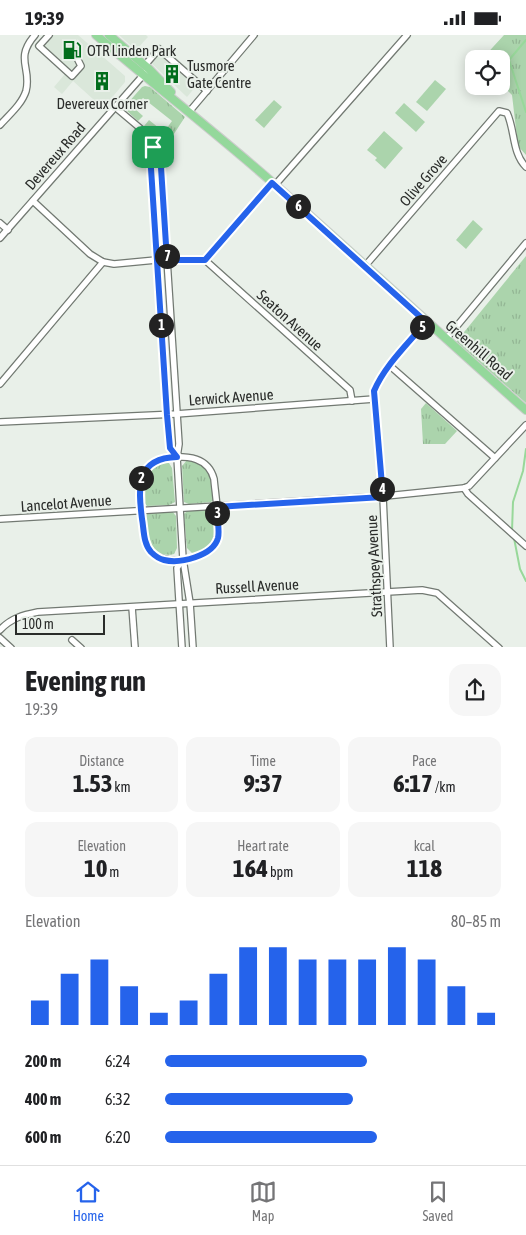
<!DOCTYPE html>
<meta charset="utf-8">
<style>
:root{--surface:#fff;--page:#f6f6f6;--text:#202124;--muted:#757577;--line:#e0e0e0;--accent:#2563eb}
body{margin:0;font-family:"Asap Condensed",sans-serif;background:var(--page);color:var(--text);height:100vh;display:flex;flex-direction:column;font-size:19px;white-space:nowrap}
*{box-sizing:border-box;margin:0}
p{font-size:16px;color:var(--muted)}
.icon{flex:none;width:28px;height:28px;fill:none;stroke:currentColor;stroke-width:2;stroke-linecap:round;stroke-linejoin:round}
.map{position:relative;height:612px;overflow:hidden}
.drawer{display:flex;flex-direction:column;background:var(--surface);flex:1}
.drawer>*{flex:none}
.controls{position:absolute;left:465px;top:15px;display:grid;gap:10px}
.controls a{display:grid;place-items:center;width:45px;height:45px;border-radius:10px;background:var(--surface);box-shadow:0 2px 12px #0003;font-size:25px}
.scale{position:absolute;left:15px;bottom:12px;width:90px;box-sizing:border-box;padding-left:5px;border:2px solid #2a2c2a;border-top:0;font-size:14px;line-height:18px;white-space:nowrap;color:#2a2c2a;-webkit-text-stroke:4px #e9f0e9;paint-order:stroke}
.pin{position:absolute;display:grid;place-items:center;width:42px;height:42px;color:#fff;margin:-21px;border-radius:10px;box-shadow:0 2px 8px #0006}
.km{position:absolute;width:25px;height:25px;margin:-12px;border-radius:50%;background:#222;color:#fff;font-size:14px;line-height:25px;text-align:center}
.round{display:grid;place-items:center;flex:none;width:52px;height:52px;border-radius:15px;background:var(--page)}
.overview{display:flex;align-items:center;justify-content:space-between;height:85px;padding:0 25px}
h1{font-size:28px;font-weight:700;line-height:38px}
.stats{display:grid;grid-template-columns:repeat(3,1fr);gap:8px;height:85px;padding:5px 25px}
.stats div{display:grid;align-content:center;border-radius:12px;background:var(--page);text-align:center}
.stats b{font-size:25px;font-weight:700}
.stats small{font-size:14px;font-weight:400}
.stats p{font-size:14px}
.chart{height:140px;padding:10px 25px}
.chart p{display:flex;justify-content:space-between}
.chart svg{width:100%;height:90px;margin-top:5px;stroke:var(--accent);stroke-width:6}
ul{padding:0 25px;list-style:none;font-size:16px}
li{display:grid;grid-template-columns:80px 60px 1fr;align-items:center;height:38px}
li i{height:12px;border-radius:6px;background:var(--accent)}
.status{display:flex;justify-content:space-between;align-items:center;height:35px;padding:0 25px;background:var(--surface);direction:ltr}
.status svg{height:14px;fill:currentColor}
.dock{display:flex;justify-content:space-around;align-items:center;height:70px;border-top:1px solid var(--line);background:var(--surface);font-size:14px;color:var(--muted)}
.dock a{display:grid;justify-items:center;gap:2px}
.dock .active{color:var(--accent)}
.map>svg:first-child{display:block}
.built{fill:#dae7da}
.green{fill:#abd4ac}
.park{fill:url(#park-tufts)}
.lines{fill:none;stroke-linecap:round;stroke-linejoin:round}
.stream{stroke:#98d89a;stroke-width:2}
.minor-casing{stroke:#727972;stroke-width:8}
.major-casing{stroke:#ccc;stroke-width:10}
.minor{stroke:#fff;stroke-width:5.5}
.major{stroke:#94d89b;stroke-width:8}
.route-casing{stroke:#fff;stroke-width:10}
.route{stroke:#2563eb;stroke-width:6}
.labels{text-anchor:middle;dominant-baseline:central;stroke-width:4;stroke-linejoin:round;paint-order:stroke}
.poi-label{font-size:15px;fill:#2a2c2a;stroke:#e9f0e9;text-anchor:start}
.street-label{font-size:15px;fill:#2a2c2a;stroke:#e9f0e9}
</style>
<div class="status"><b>19:39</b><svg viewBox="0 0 49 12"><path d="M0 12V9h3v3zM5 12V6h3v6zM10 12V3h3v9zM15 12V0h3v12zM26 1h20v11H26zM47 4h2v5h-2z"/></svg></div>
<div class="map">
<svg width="526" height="613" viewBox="0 0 526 613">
<defs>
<pattern id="park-tufts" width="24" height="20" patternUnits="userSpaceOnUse" patternTransform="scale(1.25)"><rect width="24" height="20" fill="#abd4ac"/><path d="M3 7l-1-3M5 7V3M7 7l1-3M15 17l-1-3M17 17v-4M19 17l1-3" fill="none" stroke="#93b694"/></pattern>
</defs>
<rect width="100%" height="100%" fill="#e9f0e9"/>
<!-- built -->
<g class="built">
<polygon points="43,0 78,0 125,41 125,47 103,73 73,46 62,59 54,52 65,39 34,11"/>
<polygon points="119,0 146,0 148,2 136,15"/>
<polygon points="160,9 201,45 187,62 147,24"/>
</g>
<!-- green -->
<g class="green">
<polygon points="435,45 446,54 427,76 416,67"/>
<polygon points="274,65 282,72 264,93 255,85"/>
<polygon points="404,68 425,87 416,97 395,78"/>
<polygon points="384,96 403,113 385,134 375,125 377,123 367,115"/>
<polygon points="473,185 483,194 466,214 456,205"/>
</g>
<!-- park -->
<g class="park">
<polygon points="504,0 526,0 526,120 518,111 512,60 501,49 501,24 482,24"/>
<polygon points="145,51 150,52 185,82 168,108 160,109 155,101 144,91 149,85 164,97 172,86 143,63 134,73 143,81 138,86 126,75 127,69 142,52"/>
<polygon points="526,221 526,368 456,307"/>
<polygon points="426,368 457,396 445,409 423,409 421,374"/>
<path d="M187 425C212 428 211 444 214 464L211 467 189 469 184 467 182 431Z"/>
<path d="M163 427 169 428 172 433 175 467 169 470 147 471C144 468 144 465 144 460 143 442 145 433 163 427Z"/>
<path d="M211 474 215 477C216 498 218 514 193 519L187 513 184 479 187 476Z"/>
<path d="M172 476 176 481 177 513 174 519C149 525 147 498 146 480L149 478Z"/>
</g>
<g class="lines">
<!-- stream -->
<g class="stream">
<polyline points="526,5 509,25 526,77"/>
<polyline points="512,496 513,467 523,436 526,414"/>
<polyline points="514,503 520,534 526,546"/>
</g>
<!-- minor casing -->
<g class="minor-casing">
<g id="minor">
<polyline points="49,0 39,11 72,41 81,31 76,21"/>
<polyline points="145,30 159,14 207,56"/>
<polyline points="115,72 147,99 153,110 150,118 167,379 170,413 177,422"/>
<polyline points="189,77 254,0"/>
<path d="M0 90C9 80 22 69 26 56 32 33 14 24 35 0"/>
<polyline points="153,112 160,117 161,132 179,409 177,422 183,524 190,568 193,613"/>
<polyline points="275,150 407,0"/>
<polyline points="33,166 90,219 103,227 114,229 156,225 205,225 272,148"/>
<polyline points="0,188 8,195"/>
<polyline points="0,203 146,37"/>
<polyline points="205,225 350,355 352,366"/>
<path d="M365 231 499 76 507 78C515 95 512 118 526 132"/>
<polyline points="446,304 526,208"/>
<polyline points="389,330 495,423"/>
<polyline points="0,349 103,227"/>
<polyline points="0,387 176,379 374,364"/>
<path d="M169 422C188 421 208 422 214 444 215 457 221 494 217 505 208 526 161 534 148 513 143 505 144 492 142 483 139 454 134 431 169 422Z"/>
<polyline points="464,453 468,459 526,511"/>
<polyline points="0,484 386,461 464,453 469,451 526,390"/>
<polyline points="132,572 135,613"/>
<path d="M0 595C11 583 23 580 38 577L422 555 437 558 499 613"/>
<polyline points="0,603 11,613"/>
<polyline points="72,605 81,613"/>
<polyline points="182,613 177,533 183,524"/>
<path d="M390 613 383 462 374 357C385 330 408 309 426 287"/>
</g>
</g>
<!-- major casing -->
<g class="major-casing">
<g id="major">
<path d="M96 0C154 50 215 97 273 148 358 223 441 300 526 375"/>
<polyline points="109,0 149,34 171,57"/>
</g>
</g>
<!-- minor -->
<use href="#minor" class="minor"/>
<!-- major -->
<use href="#major" class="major"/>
</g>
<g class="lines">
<!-- route casing -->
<g class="route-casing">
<path id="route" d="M153 112 160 117 167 225H205L272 148 426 287C408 309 385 330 374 356L383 462 216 472C217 482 220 495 218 503 213 521 180 529 164 525 160 524 154 520 151 517 143 508 144 494 142 484 138 452 136 423 177 422L170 413 167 380 150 118Z"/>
</g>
<!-- route -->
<use href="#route" class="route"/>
</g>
<!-- icons -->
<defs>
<g id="fuel-bare" transform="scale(1.5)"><path d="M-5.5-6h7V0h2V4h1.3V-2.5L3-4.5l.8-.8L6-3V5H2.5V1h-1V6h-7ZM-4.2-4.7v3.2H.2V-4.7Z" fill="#026d1c" stroke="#e9f0e9" stroke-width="2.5" paint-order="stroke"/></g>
<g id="building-bare" transform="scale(1.5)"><path d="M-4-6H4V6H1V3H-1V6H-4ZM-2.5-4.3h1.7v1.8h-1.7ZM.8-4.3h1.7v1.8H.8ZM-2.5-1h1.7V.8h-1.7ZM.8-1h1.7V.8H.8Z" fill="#026d1c" stroke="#e9f0e9" stroke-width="2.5" paint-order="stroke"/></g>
</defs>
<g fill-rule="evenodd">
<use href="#fuel-bare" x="72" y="15"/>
<use href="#building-bare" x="172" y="39"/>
<use href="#building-bare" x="102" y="46"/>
</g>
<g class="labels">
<!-- poi labels -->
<g class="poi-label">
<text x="87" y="15">OTR Linden Park</text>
<text x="187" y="30">Tusmore<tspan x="187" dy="17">Gate Centre</tspan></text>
<text x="102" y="68" text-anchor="middle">Devereux Corner</text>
</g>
<!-- street labels -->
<g class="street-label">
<text transform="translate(55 121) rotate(-49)">Devereux Road</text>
<text transform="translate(423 145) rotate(-49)">Olive Grove</text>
<text transform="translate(290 285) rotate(42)">Seaton Avenue</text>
<text transform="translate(479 315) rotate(41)">Greenhill Road</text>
<text transform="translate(231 362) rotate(-4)">Lerwick Avenue</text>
<text transform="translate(66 468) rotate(-4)">Lancelot Avenue</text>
<text transform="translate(374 531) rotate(-93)">Strathspey Avenue</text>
<text transform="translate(257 551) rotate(-3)">Russell Avenue</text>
</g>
</g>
</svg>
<div class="controls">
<a><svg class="icon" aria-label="locate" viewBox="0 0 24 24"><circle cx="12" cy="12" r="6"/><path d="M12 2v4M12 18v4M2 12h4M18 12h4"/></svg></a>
</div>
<div class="scale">100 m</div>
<div class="pin" style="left:153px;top:112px;background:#1e9e55"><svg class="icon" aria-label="arrive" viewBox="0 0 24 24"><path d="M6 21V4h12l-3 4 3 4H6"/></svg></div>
<b class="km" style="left:161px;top:290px">1</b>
<b class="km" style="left:141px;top:443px">2</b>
<b class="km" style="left:217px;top:478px">3</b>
<b class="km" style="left:382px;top:454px">4</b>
<b class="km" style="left:422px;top:292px">5</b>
<b class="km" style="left:298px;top:171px">6</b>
<b class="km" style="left:167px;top:221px">7</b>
</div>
<section class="drawer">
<div class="overview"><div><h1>Evening run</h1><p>19:39</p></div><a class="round"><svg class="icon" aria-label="share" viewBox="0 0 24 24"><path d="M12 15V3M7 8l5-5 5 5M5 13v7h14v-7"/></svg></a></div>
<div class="stats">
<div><p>Distance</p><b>1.53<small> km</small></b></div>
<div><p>Time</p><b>9:37</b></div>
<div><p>Pace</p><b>6:17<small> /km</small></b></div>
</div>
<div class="stats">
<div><p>Elevation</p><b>10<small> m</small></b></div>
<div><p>Heart rate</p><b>164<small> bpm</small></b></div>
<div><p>kcal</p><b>118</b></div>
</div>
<div class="chart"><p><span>Elevation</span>80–85 m</p>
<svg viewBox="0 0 160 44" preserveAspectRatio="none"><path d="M5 44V32M15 44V19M25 44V12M35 44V25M45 44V38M55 44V32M65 44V19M75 44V6M85 44V6M95 44V12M105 44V12M115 44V12M125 44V6M135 44V12M145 44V25M155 44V38"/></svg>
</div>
<ul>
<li><b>200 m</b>6:24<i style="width:60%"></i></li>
<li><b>400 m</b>6:32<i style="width:56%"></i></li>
<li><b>600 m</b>6:20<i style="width:63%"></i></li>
</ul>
</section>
<nav class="dock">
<a class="active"><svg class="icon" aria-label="home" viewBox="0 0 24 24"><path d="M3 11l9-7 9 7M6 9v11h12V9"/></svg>Home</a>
<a><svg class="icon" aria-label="map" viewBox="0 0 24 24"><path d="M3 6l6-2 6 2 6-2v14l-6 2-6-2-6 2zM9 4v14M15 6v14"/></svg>Map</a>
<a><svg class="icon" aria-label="saved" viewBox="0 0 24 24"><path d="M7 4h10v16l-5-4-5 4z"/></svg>Saved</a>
</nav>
